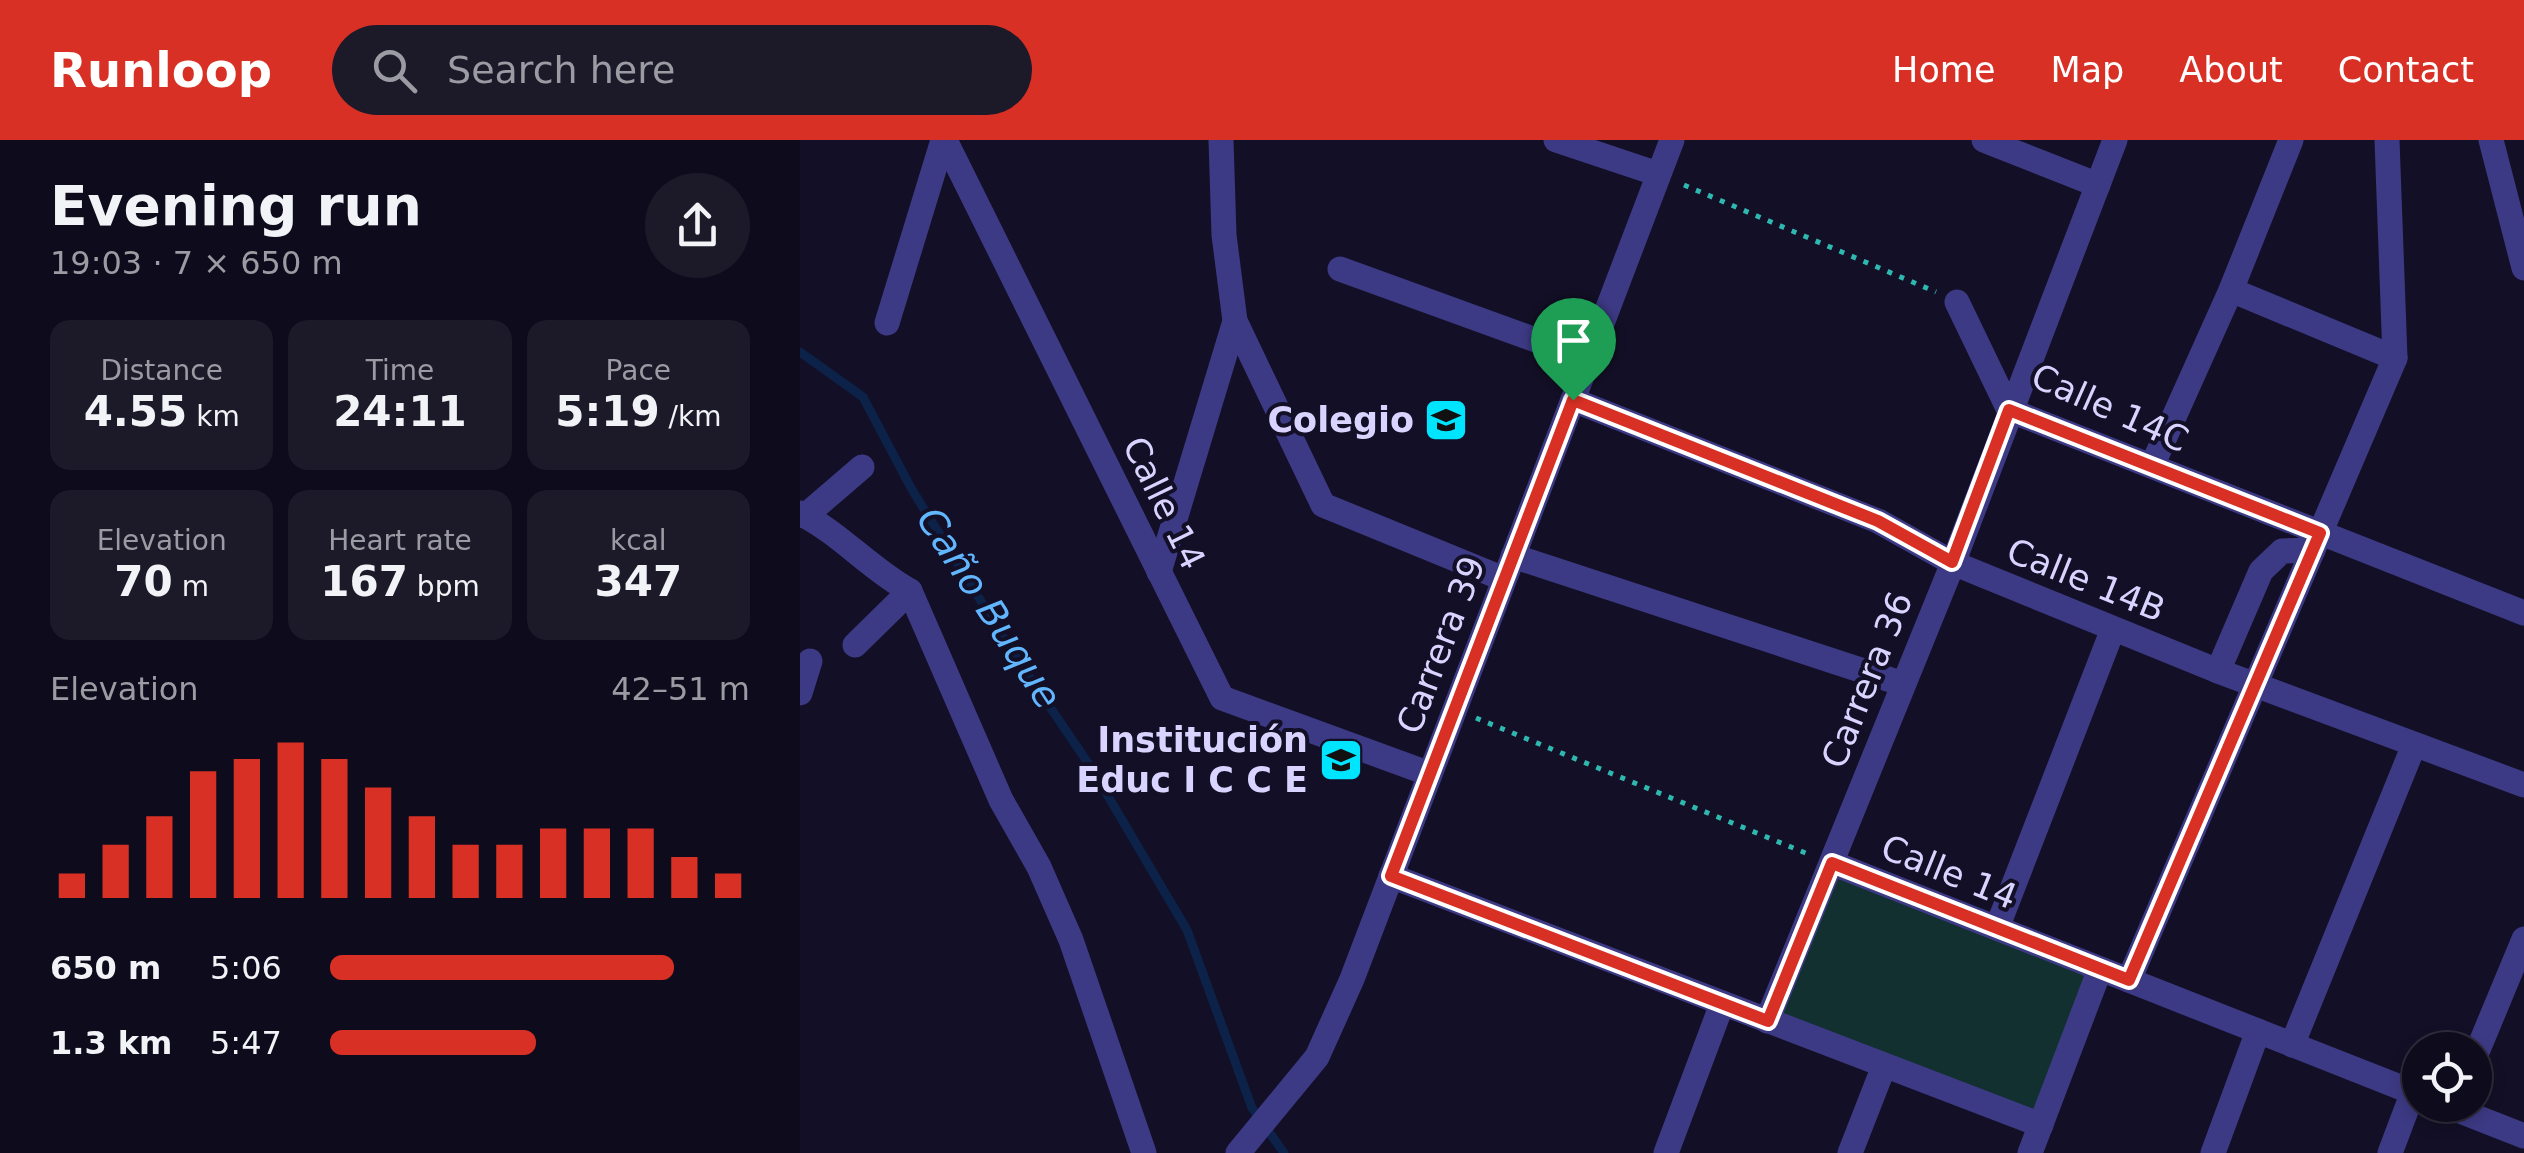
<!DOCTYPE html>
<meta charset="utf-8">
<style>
:root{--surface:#0e0b1c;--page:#1c1929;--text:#f1f3f6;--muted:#9b9ba3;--line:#2e2b3b;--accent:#d93025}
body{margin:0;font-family:"DejaVu Sans",sans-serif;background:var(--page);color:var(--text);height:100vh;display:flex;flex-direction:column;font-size:38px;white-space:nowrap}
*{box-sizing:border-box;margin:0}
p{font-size:32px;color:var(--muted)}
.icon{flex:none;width:55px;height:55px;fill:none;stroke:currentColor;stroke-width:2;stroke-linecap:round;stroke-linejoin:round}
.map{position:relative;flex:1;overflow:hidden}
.panel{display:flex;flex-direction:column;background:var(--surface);width:800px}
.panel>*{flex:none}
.tools{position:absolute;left:1602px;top:892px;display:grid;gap:20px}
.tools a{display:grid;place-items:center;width:90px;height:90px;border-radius:50%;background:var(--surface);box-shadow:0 5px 15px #0003,0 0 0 2px var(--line);font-size:50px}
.pin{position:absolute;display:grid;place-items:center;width:85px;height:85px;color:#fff;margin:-102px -42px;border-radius:50% 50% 50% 0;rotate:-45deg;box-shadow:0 0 10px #0007}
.pin .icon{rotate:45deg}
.round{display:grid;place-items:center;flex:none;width:105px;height:105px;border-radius:52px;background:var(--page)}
.headline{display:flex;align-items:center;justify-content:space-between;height:170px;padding:0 50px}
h1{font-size:55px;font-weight:700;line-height:75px}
.metrics{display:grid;grid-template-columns:repeat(3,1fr);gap:15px;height:170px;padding:10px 50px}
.metrics div{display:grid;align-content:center;border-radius:20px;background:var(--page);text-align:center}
.metrics b{font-size:42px;font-weight:700}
.metrics small{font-size:28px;font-weight:400}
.metrics p{font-size:28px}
.chart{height:280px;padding:20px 50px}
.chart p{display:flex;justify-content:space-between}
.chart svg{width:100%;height:180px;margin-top:10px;stroke:var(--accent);stroke-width:6}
ul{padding:0 50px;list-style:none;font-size:32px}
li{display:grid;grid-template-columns:160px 120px 1fr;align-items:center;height:75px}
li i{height:25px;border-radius:12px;background:var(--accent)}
header{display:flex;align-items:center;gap:60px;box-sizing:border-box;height:140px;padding:0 50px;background:var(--accent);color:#fff}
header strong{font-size:48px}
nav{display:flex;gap:55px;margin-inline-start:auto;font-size:35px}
.search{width:700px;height:90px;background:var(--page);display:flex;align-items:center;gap:25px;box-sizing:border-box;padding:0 35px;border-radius:55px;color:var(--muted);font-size:38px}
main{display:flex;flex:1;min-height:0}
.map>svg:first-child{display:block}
.green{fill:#12302f}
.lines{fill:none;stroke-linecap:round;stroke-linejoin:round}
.stream{stroke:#0c2248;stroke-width:9}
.path{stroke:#2fb8b0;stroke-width:5;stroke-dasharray:5 8;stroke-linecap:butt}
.minor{stroke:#3d3a85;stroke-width:25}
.route-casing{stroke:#fff;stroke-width:20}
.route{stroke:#d93025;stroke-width:12}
.labels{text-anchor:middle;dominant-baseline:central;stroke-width:8;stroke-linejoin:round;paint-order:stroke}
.street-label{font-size:35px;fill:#d9d4ff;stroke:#130f26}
.poi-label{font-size:35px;font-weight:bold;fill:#d9d4ff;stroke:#130f26;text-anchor:end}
.water-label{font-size:38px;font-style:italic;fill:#62b6ff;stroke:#130f26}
</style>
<header>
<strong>Runloop</strong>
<div class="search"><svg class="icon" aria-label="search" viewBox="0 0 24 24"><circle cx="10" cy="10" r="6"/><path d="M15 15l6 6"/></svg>Search here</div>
<nav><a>Home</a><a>Map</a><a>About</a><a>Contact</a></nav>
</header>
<main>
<section class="panel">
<div class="headline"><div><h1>Evening run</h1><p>19:03 · 7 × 650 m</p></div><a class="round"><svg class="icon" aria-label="share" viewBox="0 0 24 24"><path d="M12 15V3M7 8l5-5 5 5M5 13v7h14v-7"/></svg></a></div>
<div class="metrics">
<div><p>Distance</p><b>4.55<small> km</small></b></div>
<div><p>Time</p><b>24:11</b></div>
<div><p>Pace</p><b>5:19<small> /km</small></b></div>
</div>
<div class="metrics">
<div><p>Elevation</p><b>70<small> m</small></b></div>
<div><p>Heart rate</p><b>167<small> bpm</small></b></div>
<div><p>kcal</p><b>347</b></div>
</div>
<div class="chart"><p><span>Elevation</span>42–51 m</p>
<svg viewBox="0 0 160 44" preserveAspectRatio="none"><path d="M5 44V38M15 44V31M25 44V24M35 44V13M45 44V10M55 44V6M65 44V10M75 44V17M85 44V24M95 44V31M105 44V31M115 44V27M125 44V27M135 44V27M145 44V34M155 44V38"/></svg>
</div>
<ul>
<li><b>650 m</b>5:06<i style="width:82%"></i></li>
<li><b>1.3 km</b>5:47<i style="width:49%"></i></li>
</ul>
</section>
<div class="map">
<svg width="1724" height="1013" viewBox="0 0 1724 1013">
<rect width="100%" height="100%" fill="#130f26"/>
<!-- green -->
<polygon class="green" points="1032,723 1300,829 1241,985 967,881"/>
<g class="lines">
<!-- stream -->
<polyline class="stream" points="0,212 63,257 111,348 208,505 292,629 387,790 452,968 484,1013"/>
<!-- path -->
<g class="path">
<polyline points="884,45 1136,152"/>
<polyline points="676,578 1008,714"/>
</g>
<!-- minor -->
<g class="minor">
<polyline points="145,0 422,558 630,634"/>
<polyline points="756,0 858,34"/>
<polyline points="1184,0 1298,45"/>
<polyline points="1691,0 1724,128"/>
<polyline points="540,129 788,219"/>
<polyline points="1431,150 1595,218"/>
<polyline points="1157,162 1209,270 1724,473"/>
<polyline points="435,181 523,365 704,439"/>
<polyline points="87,183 143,0"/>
<polyline points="773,260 1078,381 1153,423 1418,531 1724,645"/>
<polyline points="1352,326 1431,150 1491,0"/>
<path d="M0 373C41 394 70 429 110 451L201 660 239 727 271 800 344 1013"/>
<polyline points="5,376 62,327"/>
<polyline points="713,416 1103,544"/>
<polyline points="359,432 435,181 424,95 421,0"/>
<polyline points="55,505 110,451"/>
<polyline points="1418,531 1461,431 1482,411 1513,410"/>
<polyline points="0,553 10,521"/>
<polyline points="1032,723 1620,955"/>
<polyline points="591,736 1241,985"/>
<polyline points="1197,788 1313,489"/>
<polyline points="1329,840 1595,218 1587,0"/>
<polyline points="967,881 1153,423 1315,0"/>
<polyline points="1492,905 1614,605"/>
<polyline points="1675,917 1724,799"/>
<polyline points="1645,965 1724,996"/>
<polyline points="438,1013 517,917 552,839 872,0"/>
<polyline points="866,1013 922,864"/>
<polyline points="1050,1013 1084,926"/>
<polyline points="1230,1013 1300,829"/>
<polyline points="1413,1013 1458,891"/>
<polyline points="1590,1013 1613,952"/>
</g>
</g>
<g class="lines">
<!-- route casing -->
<g class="route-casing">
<polygon id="route" points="773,260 1078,381 1152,422 1209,270 1520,393 1329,840 1032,723 968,881 591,736"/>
</g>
<!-- route -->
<use href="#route" class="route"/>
</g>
<!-- icons -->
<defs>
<g id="school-square" transform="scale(2.25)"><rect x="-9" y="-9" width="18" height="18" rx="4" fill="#00e5ff" stroke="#130f26"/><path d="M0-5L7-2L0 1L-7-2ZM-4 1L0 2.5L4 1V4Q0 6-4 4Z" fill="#111"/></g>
</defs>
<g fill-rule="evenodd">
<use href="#school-square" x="646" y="280"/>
<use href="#school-square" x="541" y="620"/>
</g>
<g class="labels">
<!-- street labels -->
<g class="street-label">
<text transform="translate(1310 268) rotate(24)">Calle 14C</text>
<text transform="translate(364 363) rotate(64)">Calle 14</text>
<text transform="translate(1286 440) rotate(22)">Calle 14B</text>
<text transform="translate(641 505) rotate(-69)">Carrera 39</text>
<text transform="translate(1067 540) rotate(-68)">Carrera 36</text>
<text transform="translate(1149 732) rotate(22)">Calle 14</text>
</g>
<!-- poi labels -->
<g class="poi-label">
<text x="614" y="280">Colegio</text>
<text x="508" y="600">Institución<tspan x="508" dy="40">Educ I C C E</tspan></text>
</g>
<!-- water labels -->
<g class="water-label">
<text transform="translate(189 468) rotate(57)">Caño Buque</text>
</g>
</g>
</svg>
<div class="tools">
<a><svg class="icon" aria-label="locate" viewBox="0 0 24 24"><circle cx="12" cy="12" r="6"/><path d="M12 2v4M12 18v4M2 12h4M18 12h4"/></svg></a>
</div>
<div class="pin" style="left:773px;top:260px;background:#1e9e55"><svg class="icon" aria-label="arrive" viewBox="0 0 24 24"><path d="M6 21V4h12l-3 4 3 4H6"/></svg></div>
</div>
</main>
